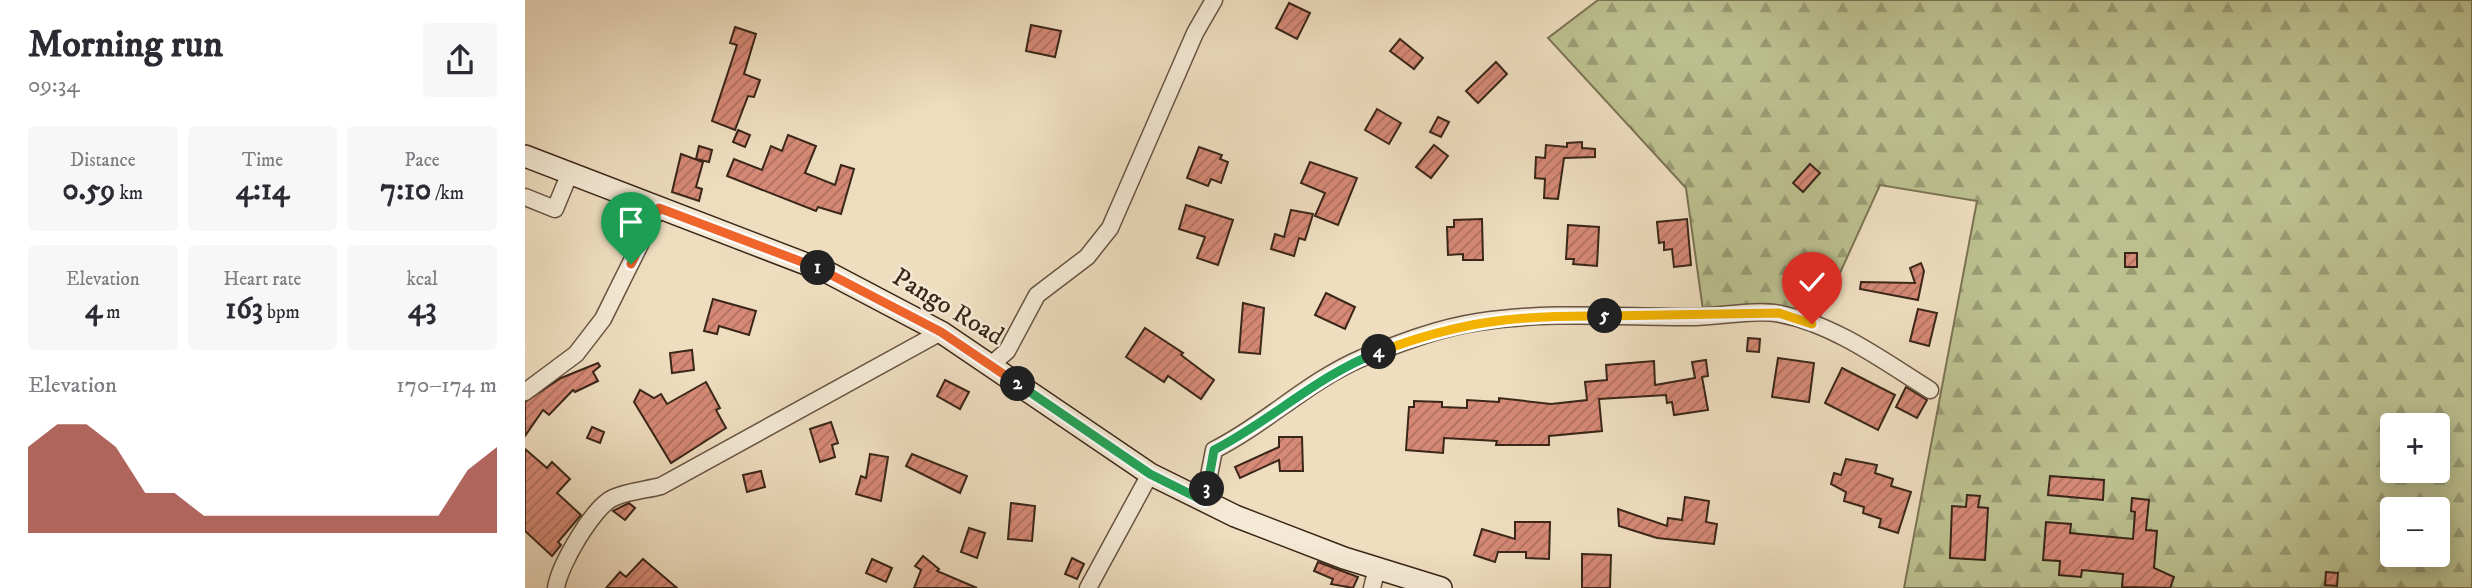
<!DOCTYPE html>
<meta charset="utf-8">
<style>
:root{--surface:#fff;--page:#f7f7f7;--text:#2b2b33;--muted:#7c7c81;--accent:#8f2418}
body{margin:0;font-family:"IM FELL DW Pica",serif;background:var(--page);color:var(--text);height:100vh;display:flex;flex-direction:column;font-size:26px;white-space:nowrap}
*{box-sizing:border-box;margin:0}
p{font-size:23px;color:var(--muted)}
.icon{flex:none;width:38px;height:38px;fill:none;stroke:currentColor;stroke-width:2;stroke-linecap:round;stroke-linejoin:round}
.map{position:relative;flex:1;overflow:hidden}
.side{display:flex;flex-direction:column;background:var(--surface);width:525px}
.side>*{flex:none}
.buttons{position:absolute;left:1855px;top:413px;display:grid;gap:14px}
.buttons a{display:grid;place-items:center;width:70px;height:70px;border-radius:7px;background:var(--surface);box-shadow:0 4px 18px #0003;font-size:35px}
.pin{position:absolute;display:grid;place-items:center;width:60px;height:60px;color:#fff;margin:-72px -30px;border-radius:50% 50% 50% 0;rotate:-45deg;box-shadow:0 0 7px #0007}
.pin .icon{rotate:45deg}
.km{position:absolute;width:35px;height:35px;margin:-18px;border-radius:50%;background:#222;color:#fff;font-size:19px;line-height:35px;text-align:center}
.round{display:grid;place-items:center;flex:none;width:74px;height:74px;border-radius:7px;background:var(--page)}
.summary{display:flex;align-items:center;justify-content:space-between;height:119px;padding:0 28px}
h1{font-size:38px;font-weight:700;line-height:52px}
.metrics{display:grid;grid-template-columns:repeat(3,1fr);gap:10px;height:119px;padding:7px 28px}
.metrics div{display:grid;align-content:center;border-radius:7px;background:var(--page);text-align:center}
.metrics b{font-size:30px;font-weight:700}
.metrics small{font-size:19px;font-weight:400}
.metrics p{font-size:19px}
.chart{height:196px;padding:14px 28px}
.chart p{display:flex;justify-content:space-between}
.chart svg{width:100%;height:126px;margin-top:7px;fill:var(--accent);opacity:.7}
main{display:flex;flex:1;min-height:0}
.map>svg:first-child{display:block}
.forest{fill:url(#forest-firs);stroke:#7b7354;stroke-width:2;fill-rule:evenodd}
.building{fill:url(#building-hatch);stroke:#3a2618;stroke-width:2}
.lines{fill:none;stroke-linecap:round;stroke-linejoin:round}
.street-casing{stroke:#675442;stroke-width:19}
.secondary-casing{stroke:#3a2618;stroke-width:24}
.street{stroke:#f4e9d5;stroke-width:16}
.secondary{stroke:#f4e9d5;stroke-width:21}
.split-1-casing{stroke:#fff;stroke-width:14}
.split-2-casing{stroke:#fff;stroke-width:14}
.split-3-casing{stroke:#fff;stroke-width:14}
.split-4-casing{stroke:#fff;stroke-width:14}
.split-5-casing{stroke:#fff;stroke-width:14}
.split-6-casing{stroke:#fff;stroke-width:14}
.split-1{stroke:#f0652b;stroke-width:9}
.split-2{stroke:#f0652b;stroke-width:9}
.split-3{stroke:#22a559;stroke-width:9}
.split-4{stroke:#22a559;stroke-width:9}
.split-5{stroke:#f5b400;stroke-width:9}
.split-6{stroke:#f5b400;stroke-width:9}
.labels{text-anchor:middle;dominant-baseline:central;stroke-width:5;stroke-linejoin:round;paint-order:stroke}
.street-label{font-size:26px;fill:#3a2618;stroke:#f4e9d5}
</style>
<main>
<section class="side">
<div class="summary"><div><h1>Morning run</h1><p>09:34</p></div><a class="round"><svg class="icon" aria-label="share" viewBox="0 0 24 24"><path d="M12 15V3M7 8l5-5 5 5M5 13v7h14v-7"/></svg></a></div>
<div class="metrics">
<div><p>Distance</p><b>0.59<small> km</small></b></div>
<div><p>Time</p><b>4:14</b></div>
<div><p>Pace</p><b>7:10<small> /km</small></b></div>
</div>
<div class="metrics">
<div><p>Elevation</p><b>4<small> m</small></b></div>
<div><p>Heart rate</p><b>163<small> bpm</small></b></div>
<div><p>kcal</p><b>43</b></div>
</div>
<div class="chart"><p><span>Elevation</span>170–174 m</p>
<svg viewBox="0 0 160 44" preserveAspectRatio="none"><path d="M0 44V14L10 6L20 6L30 14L40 30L50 30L60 38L70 38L80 38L90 38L100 38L110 38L120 38L130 38L140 38L150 22L160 14V44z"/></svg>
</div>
</section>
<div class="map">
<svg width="1947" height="588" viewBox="0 0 1947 588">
<defs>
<pattern id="forest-firs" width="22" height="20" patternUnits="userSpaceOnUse" patternTransform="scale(1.75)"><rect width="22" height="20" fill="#bcc08f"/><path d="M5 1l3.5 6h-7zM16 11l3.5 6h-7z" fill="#9a9c74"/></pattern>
<pattern id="building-hatch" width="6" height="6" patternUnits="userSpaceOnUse" patternTransform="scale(1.75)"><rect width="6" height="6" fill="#d68976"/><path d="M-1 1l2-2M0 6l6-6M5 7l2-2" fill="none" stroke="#af7060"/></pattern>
</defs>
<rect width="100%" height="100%" fill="#eeddbf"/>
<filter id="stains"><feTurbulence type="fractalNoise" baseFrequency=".00286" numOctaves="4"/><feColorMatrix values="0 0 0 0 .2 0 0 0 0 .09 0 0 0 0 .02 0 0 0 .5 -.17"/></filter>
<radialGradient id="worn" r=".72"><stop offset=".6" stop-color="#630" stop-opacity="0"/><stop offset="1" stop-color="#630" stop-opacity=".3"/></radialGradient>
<!-- forest -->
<path class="forest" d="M1073 0H1947V588H1379L1452 201 1355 185 1294 319 1178 310 1161 188 1023 38ZM1867 425H1913V471H1867ZM1867 509H1913V555H1867Z"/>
<!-- building -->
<g class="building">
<polygon points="764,3 785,13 772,39 751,28"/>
<polygon points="506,25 536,31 530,57 501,51"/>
<polygon points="210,27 231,34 219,74 235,80 229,97 223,96 210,130 187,121 212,45 205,43"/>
<polygon points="875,39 898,58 889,69 865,51"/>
<polygon points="971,62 982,74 953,103 941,91"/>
<polygon points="852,109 876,123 864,144 840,130"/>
<polygon points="913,117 924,122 916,137 905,132"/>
<polygon points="213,130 225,135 220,147 208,142"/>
<polygon points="263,135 291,146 280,173 310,185 316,165 329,169 316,214 293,207 291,211 202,176 209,159 237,170 246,146 257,151"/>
<polygon points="1057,142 1057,148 1070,149 1070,157 1039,158 1033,199 1019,198 1020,179 1010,178 1011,157 1020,158 1021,145 1042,147 1042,143"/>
<polygon points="909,145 923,156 906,178 891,167"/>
<polygon points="174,146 187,150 184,162 171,159"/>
<polygon points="674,147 697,155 695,159 703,162 696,183 686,179 683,186 662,178"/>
<polygon points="156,154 178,162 171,187 177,189 174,201 147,192"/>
<polygon points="785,162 832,178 813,225 790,216 800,193 776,183"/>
<polygon points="1285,164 1295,173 1278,192 1268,183"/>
<polygon points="661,205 708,220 693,265 672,258 680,237 654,229"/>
<polygon points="766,210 788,214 780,240 774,238 769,256 746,249 750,234 759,237"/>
<polygon points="957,219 958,260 938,260 938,254 923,255 922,227 929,227 929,220"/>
<polygon points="1162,219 1166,265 1149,267 1147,249 1139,250 1139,242 1134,243 1132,222"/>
<polygon points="1043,225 1074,227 1072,266 1048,264 1049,259 1041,259"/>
<rect x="1600" y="253" width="12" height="14"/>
<polygon points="1396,263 1399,271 1393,300 1335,289 1336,282 1390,283 1385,268"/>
<polygon points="801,293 830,307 820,329 790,315"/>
<polygon points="188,299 231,311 224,335 194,326 192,334 179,331"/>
<polygon points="718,303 739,308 735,354 714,352"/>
<polygon points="1393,309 1412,313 1404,346 1385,341"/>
<polygon points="620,328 658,353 656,355 689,380 676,399 643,376 639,382 601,357"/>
<polygon points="1223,338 1235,339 1234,352 1222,351"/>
<polygon points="167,350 169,370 147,373 145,353"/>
<polygon points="1253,358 1289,363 1284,402 1247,397"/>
<polygon points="1181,360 1183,376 1177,377 1183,410 1149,415 1147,402 1142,403 1141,395 1074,399 1077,431 1024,436 1024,445 971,445 972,441 919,438 918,453 881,450 884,407 889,407 889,401 917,402 917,407 942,408 942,400 974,402 974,398 1026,404 1062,400 1060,382 1082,380 1081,365 1129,361 1130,385 1170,378 1167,362"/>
<polygon points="73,363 75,366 68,372 73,381 50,392 48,390 24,415 18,410 0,436 0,402 36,378"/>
<polygon points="1317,368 1370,395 1353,430 1300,403"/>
<polygon points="420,380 444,392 435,409 412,396"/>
<polygon points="181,382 195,408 191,410 201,428 146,463 109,402 115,390 129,398 136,394 142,404"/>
<polygon points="1381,387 1402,400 1392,418 1371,407"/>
<polygon points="306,422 313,443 307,445 310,457 295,462 285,429"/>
<polygon points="67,427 79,432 75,443 62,438"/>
<polygon points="754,437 777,437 778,471 755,471 754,460 715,478 710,467 754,447"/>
<polygon points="0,449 22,468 27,462 45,479 32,493 56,515 33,542 36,545 27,556 0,531"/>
<polygon points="345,454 363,457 356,501 331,494 336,476 341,478"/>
<polygon points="387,454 442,476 435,493 381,466"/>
<polygon points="1321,459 1352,465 1350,473 1368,479 1366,486 1386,492 1373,533 1354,527 1356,519 1338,513 1339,507 1319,501 1321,492 1306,484 1309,473 1316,475"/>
<polygon points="236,471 240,487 222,492 218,475"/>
<polygon points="1525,476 1579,480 1578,500 1523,495"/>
<polygon points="1442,495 1455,496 1453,507 1463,508 1460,560 1425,558 1427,506 1441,507"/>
<polygon points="1160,497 1184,501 1181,522 1192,524 1189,544 1132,538 1094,526 1093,509 1142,526 1143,518 1157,520"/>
<polygon points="1607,498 1624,500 1621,530 1632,531 1629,568 1649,577 1645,588 1597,587 1598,574 1557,570 1556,577 1534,575 1535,561 1518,560 1521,522 1546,524 1545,533 1608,539 1610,512 1606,511"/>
<polygon points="104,503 110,508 100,520 88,511"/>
<polygon points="486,503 510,506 507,541 483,539"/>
<polygon points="990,522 1025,522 1024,559 1001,558 1001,552 973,552 970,562 949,555 957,529 990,539"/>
<polygon points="444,528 460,533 452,558 436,552"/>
<polygon points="1057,554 1086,555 1085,588 1057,588"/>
<polygon points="398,556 414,569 412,571 452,588 389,588 396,570 390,566"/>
<polygon points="547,558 559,564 552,579 540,574"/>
<polygon points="118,559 152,588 81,588 95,572 101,577"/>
<polygon points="347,559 367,568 361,582 341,573"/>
<polygon points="793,562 833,577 828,588 806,584 808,579 789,571"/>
<polygon points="1801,572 1813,573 1812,586 1800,585"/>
</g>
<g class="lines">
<!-- street casing -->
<g class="street-casing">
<g id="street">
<polyline points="0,197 30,209 44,175"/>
<polyline points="467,364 482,351 512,295 562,257 585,228 670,33 689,0"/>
<polyline points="0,392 51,354 78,319 133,208"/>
<path d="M679 501 689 450C741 424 783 381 837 358 875 343 913 328 953 322 1023 311 1095 317 1165 317 1192 317 1230 309 1255 314 1309 324 1360 362 1405 390"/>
<path d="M31 588C34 566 68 507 88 498 103 491 121 490 136 486L416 332"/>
<polyline points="563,588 625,474"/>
<polyline points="847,588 852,568"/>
</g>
</g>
<!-- secondary casing -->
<g class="secondary-casing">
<polyline id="secondary" points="0,156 302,272 416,332 625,474 710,516 819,558 916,588"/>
</g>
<!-- street -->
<use href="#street" class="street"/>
<!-- secondary -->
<use href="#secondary" class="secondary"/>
</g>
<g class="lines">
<!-- split-1 casing -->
<g class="split-1-casing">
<polyline id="split-1" points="106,264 134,208 293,268"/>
</g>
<!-- split-2 casing -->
<g class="split-2-casing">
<polyline id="split-2" points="293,268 416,332 493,384"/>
</g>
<!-- split-3 casing -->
<g class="split-3-casing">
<polyline id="split-3" points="493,384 625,474 679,501 682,489"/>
</g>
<!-- split-4 casing -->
<g class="split-4-casing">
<path id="split-4" d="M682 489 689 450C746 421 793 375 854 352"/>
</g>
<!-- split-5 casing -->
<g class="split-5-casing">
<path id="split-5" d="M854 352C935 321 993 315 1080 316"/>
</g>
<!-- split-6 casing -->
<g class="split-6-casing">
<polyline id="split-6" points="1080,316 1254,313 1287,324"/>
</g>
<!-- split-1 -->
<use href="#split-1" class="split-1"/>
<!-- split-2 -->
<use href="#split-2" class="split-2"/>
<!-- split-3 -->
<use href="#split-3" class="split-3"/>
<!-- split-4 -->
<use href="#split-4" class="split-4"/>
<!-- split-5 -->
<use href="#split-5" class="split-5"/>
<!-- split-6 -->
<use href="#split-6" class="split-6"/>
</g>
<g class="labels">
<!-- street labels -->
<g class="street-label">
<text transform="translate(423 307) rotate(31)">Pango Road</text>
</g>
</g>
<rect width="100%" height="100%" filter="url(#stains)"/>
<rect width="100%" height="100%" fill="url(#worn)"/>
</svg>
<div class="buttons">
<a>+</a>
<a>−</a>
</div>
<div class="pin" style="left:106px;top:264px;background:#1e9e55"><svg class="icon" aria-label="arrive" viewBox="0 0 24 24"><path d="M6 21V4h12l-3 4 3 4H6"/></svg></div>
<div class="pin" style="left:1287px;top:324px;background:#d93025"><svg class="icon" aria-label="check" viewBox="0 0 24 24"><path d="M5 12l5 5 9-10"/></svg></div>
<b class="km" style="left:293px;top:268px">1</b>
<b class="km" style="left:493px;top:384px">2</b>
<b class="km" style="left:682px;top:489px">3</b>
<b class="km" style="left:854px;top:352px">4</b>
<b class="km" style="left:1080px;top:316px">5</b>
</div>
</main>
